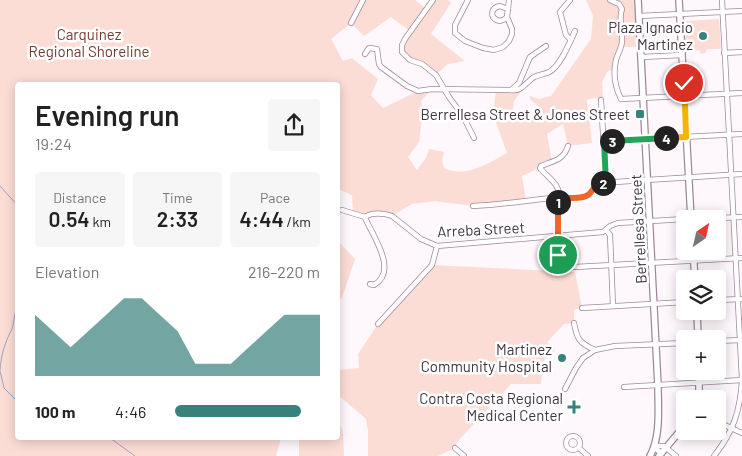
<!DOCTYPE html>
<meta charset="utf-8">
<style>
:root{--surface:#fff;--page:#f6f6f6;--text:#222;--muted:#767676;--accent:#39817c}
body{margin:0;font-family:Barlow,sans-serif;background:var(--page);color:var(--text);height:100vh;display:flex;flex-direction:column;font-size:19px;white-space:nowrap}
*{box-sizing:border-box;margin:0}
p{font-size:16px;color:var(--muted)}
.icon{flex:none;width:28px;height:28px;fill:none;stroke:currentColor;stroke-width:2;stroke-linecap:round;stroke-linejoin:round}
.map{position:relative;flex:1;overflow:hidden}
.sheet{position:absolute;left:15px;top:82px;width:325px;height:358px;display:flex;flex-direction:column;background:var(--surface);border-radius:5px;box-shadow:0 2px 12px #0003}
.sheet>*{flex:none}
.needle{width:32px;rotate:34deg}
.tools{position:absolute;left:676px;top:210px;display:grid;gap:10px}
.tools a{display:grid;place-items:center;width:50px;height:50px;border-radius:5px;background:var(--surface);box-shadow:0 2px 12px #0003;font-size:25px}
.pin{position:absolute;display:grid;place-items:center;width:42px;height:42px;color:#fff;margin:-21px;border:2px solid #fff;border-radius:50%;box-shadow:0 1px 5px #0007}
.km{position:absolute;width:25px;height:25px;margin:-12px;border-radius:50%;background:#222;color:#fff;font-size:14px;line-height:25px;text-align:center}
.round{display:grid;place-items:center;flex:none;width:52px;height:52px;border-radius:5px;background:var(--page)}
.headline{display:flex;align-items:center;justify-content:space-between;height:85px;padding:0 20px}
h1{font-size:28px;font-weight:600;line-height:38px}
.metrics{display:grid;grid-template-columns:repeat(3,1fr);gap:8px;height:85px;padding:5px 20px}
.metrics div{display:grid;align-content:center;border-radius:5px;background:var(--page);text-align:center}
.metrics b{font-size:21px;font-weight:600}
.metrics small{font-size:14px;font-weight:400}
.metrics p{font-size:14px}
.chart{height:140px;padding:10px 20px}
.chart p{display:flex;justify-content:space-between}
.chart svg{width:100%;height:90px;margin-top:5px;fill:var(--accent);opacity:.7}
ul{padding:0 20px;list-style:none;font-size:16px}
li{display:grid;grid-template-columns:80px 60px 1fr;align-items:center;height:38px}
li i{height:12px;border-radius:6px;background:var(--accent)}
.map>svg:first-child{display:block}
.green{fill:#fbddd6}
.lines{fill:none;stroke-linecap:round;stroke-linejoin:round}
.stream{stroke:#9ba3c7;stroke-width:1}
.minor-casing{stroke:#a2879c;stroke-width:6}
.major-casing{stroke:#a2879c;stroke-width:8}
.minor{stroke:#fff;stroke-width:4.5}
.major{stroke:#fff;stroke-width:5.5}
.split-1-casing{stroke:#fff;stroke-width:10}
.split-2-casing{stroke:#fff;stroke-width:10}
.split-3-casing{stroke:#fff;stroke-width:10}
.split-4-casing{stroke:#fff;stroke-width:10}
.split-5-casing{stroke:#fff;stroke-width:10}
.split-6-casing{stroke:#fff;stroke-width:10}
.split-1{stroke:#f0652b;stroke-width:6}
.split-2{stroke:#f0652b;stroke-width:6}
.split-3{stroke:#22a559;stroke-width:6}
.split-4{stroke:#22a559;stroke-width:6}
.split-5{stroke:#f5b400;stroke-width:6}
.split-6{stroke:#f5b400;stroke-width:6}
.poi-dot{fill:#39817c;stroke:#fff;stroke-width:2}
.labels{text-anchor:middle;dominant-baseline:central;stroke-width:5;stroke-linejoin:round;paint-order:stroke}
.poi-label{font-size:15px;fill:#40353d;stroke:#fff;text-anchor:end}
.park-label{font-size:15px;fill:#743b30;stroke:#fff}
.street-label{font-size:15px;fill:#40353d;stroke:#fff}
</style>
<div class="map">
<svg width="742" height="456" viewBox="0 0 742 456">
<rect width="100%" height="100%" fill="#fef8fd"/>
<!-- green -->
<g class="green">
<path d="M0 0H415L427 9 433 0H448L451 3 431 34 465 61 448 64 436 75 405 56 402 45 411 32 391 17 364 36 351 23 331 39 343 61 352 58 378 79 371 95 383 108 418 91 432 89 421 101 423 111 419 142 408 157 417 170 426 158 429 149 444 152 442 161 444 168C466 179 488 163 507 153L493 114 496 90 517 91 520 93 514 101 513 111 525 121 539 111 538 105 530 100V96L539 99 551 96 591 39 593 16 586 0H635L637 47H621L613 70 608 71 602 82 603 99 594 98 587 100 592 143 568 146 563 124 547 134 552 162 522 176 526 201 473 206 435 201 412 204 392 216 386 214 365 217 353 212 352 195 338 189V85H18V438H281L276 456H0Z"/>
<polygon points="719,19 721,49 707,49 706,53 701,54 699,50 686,52 685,22 686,21"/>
<polygon points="338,241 355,259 342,298 338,302"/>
<polygon points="432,265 575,272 582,308 574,310 574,323 564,324 547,342 555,350 543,361 541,384 511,384 457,442 455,448 438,456 368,456 368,431 366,419 338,395 338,370 359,368 358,354 378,324"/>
<polygon points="338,420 343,432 344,456 299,456 299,438 338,438"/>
</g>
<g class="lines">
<!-- stream -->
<g class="stream">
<polyline points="0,186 18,206"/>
<path d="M0 370C1 355 5 342 12 329 14 323 15 309 18 302"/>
<polyline points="0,371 4,388 18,402"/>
<polyline points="110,438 135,456"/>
</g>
<!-- minor casing -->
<g class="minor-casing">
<g id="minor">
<polyline points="433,0 405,39 402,45 402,52 410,60 422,64 436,75 449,97 463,116 474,138"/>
<polyline points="468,0 455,25 455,33 465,41 483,48 494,50 503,47 509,41 512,34 512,29 507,17 509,0"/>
<polyline points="570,0 560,12 566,35 571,40"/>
<path d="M610 0 619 4 622 9C618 20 623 30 622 41 622 47 618 53 616 60 613 73 615 87 621 99L742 93"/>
<polyline points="722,0 742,379"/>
<polyline points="639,16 742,11"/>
<path d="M507 17C503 21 498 23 493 17 491 12 493 7 500 6L508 9"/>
<polyline points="351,23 363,0"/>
<polyline points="724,53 742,52"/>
<polyline points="365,54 369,48 377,49 379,64 381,67 407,86 418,91 432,89 511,90 519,83 530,57 546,46"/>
<polyline points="642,57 682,55"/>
<path d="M511 90C522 92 525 83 534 77 539 75 545 74 549 72 560 67 570 42 575 31"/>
<polyline points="601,100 606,183"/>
<polyline points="604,141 742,134"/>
<path d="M568 146C564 160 553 161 541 166L540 168C548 178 563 186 558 200L559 255 563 264 575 267 742 258"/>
<path d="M473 206C500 205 527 200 554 198 564 197 576 199 585 196 592 194 593 186 599 183L742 174"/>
<polyline points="342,210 365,217"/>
<polyline points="697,219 742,217"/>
<polyline points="606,230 610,235 613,306"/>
<path d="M370 284 374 285C398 272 374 237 366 220L365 217C372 212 384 213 392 216L421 239 437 246 603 232 610 226 618 223 685 219"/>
<polyline points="718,300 742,299"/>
<polyline points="582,308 685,302"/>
<path d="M574 323C577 339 579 343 595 350"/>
<polyline points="378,324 432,265 437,246"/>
<polyline points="718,341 741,340"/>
<polyline points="624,387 742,380"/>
<polyline points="565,389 576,368 583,358 595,350 615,346 685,343"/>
<polyline points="718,422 742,433"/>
<circle cx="573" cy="443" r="7"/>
<polyline points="455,448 464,456"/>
<polyline points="579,448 588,456"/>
<polyline points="662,453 657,450 655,446 664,446 676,456"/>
<path d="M714 456C733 432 740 412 742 381"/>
</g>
</g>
<!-- major casing -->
<g class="major-casing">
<g id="major">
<path d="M638 0 658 386C658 408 661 436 650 456"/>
<polyline points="679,0 691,219"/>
<polyline points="693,251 695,279"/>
<polyline points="697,311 698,339"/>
<polyline points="699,399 699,371"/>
<polyline points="659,456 685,425"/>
</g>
</g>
<!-- minor -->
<use href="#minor" class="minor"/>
<!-- major -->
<use href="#major" class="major"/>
</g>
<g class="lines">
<!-- split-1 casing -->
<g class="split-1-casing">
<polyline id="split-1" points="558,202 558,255"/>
</g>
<!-- split-2 casing -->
<g class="split-2-casing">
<path id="split-2" d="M558 202 559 198C567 197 581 200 588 195 594 191 593 184 603 183"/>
</g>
<!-- split-3 casing -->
<g class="split-3-casing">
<polyline id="split-3" points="603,183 606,183 604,141 612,141"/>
</g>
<!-- split-4 casing -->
<g class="split-4-casing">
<polyline id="split-4" points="612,141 666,138"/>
</g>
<!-- split-5 casing -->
<g class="split-5-casing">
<polyline id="split-5" points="666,138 686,137 685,104"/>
</g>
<!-- split-6 casing -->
<g class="split-6-casing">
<polyline id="split-6" points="684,83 685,104"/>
</g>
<!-- split-1 -->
<use href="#split-1" class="split-1"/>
<!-- split-2 -->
<use href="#split-2" class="split-2"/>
<!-- split-3 -->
<use href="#split-3" class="split-3"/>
<!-- split-4 -->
<use href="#split-4" class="split-4"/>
<!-- split-5 -->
<use href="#split-5" class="split-5"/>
<!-- split-6 -->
<use href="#split-6" class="split-6"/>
</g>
<!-- markers -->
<g class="poi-dot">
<circle cx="703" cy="36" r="5"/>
<rect x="635" y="109" width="10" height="10" rx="2.5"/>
<circle cx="562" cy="358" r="5"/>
<path d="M571.5 399.5h5v5h5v5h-5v5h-5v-5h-5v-5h5z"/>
</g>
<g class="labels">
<!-- poi labels -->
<g class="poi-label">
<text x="693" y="27">Plaza Ignacio<tspan x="693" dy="17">Martinez</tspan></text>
<text x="630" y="114">Berrellesa Street &amp; Jones Street</text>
<text x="552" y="349">Martinez<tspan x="552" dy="17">Community Hospital</tspan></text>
<text x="563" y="398">Contra Costa Regional<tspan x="563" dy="17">Medical Center</tspan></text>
</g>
<!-- park labels -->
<g class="park-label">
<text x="89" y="34">Carquinez<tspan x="89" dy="17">Regional Shoreline</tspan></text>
</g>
<!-- street labels -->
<g class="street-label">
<text transform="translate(481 229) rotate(-3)">Arreba Street</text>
<text transform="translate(638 229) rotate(-93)">Berrellesa Street</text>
</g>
</g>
</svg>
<div class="tools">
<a><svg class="needle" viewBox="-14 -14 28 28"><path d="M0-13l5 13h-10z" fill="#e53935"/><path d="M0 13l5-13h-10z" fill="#767676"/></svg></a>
<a><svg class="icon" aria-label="layers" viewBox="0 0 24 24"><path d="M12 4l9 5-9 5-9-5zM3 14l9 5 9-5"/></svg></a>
<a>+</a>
<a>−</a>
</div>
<div class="pin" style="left:558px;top:255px;background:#1e9e55"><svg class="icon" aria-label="arrive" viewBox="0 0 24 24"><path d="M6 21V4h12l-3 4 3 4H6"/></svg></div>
<div class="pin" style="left:684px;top:83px;background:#d93025"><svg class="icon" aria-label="check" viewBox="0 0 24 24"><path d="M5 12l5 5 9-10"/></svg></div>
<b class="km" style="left:558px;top:202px">1</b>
<b class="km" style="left:603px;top:183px">2</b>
<b class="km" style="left:612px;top:141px">3</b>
<b class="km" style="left:666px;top:138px">4</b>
<section class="sheet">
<div class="headline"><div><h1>Evening run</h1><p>19:24</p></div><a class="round"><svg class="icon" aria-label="share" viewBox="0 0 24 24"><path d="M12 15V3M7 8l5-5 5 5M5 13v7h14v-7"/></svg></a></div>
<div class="metrics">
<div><p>Distance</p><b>0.54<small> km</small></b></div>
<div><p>Time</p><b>2:33</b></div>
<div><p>Pace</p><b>4:44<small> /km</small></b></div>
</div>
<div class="chart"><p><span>Elevation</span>216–220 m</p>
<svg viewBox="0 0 160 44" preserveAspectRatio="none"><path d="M0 44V14L10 22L20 30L30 22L40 14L50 6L60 6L70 14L80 22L90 38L100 38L110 38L120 30L130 22L140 14L150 14L160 14V44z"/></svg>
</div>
<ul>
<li><b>100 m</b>4:46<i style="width:87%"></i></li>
</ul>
</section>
</div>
